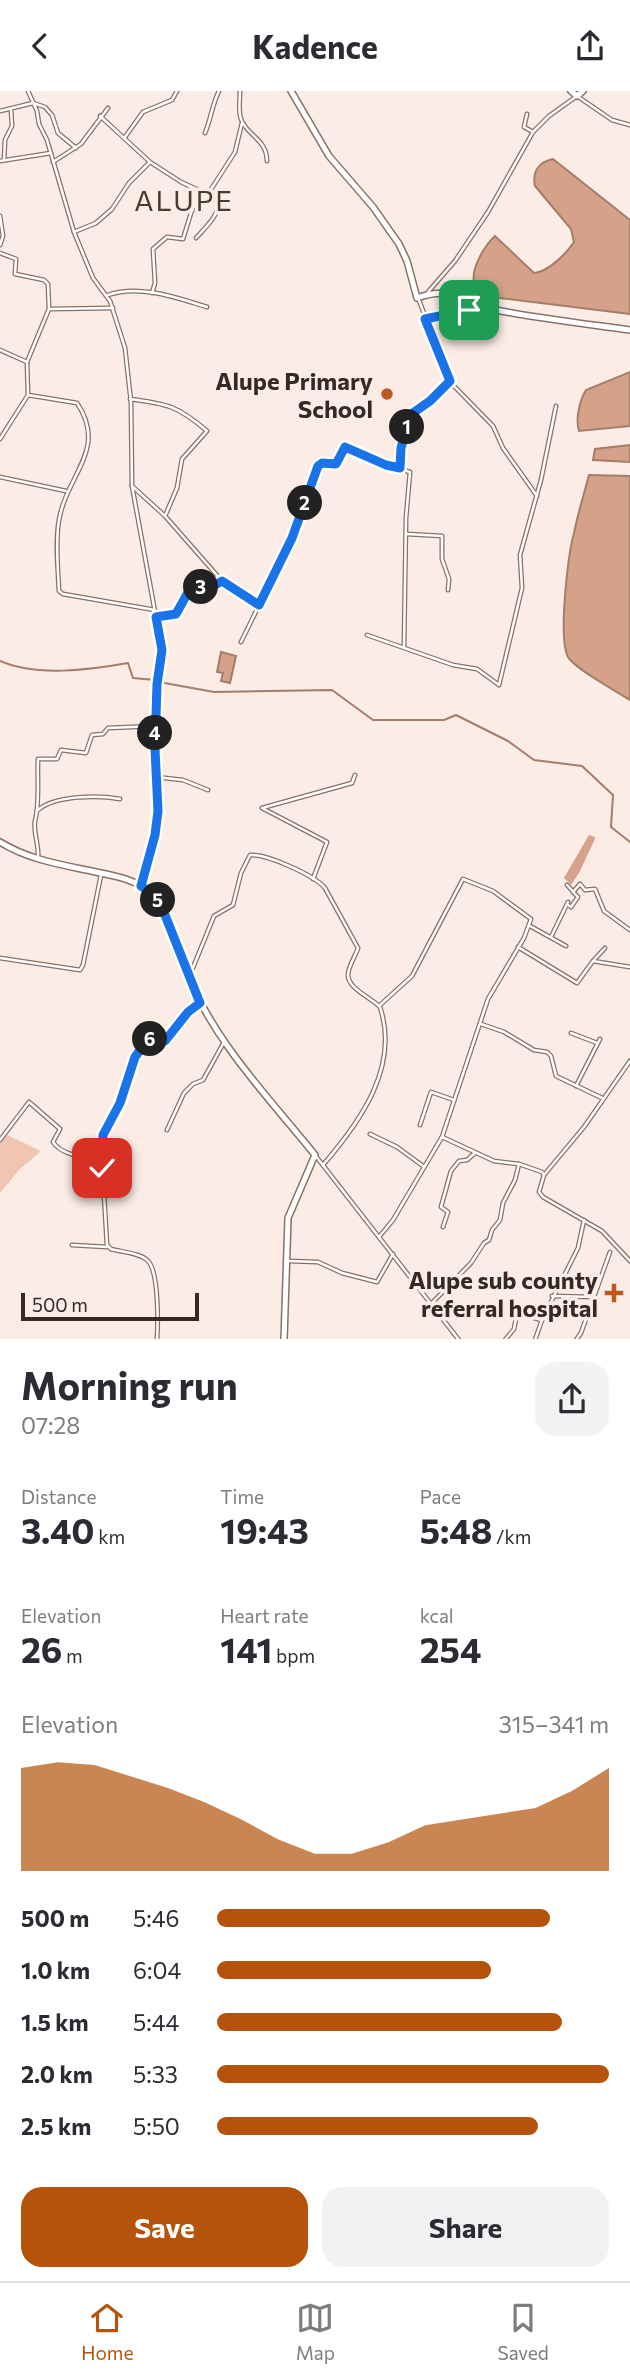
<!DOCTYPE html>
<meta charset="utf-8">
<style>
:root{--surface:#fff;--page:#f2f2f3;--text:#2b2b33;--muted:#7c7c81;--line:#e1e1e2;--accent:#b45309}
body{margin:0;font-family:Commissioner,sans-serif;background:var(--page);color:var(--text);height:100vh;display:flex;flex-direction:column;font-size:26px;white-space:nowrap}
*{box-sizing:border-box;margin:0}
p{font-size:23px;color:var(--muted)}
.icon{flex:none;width:38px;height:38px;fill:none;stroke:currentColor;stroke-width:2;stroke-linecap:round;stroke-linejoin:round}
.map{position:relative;height:1248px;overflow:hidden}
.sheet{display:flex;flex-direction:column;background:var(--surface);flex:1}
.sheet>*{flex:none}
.scale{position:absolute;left:21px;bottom:18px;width:178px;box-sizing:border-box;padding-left:7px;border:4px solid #332a26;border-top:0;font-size:19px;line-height:24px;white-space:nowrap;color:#332a26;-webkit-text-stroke:5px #fbede6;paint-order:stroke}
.pin{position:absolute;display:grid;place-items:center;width:60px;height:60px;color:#fff;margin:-30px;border-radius:14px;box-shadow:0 4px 10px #0006}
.km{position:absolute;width:35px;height:35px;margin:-18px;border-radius:50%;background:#222;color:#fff;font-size:19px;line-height:35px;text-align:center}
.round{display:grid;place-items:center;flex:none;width:74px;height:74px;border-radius:21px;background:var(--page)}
.head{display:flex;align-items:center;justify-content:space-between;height:119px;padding:0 21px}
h1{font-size:38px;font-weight:700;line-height:52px}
.figures{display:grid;grid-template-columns:repeat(3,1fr);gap:10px;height:119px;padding:7px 21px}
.figures div{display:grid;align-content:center}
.figures b{font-size:35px;font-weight:700}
.figures small{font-size:19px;font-weight:400}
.figures p{font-size:19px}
.chart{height:196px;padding:14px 21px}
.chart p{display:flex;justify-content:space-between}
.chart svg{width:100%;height:126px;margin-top:7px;fill:var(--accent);opacity:.7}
.primary-button{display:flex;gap:14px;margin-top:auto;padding:14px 21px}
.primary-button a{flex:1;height:80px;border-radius:21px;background:var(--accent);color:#fff;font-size:28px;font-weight:700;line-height:80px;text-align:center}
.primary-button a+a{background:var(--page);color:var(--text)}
ul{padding:0 21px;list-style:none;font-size:23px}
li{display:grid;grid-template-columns:112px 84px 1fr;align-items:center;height:52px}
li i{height:18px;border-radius:9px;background:var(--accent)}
header{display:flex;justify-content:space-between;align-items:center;height:91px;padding:0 21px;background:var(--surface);font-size:32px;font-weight:700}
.tabs{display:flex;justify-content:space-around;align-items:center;height:98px;border-top:2px solid var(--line);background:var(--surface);font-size:19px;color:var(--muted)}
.tabs a{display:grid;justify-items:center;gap:4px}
.tabs .selected{color:var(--accent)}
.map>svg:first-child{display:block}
.green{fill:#f0c6b2}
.forest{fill:#d7a28a}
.water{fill:#d5a188;stroke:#a47d6b;stroke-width:2}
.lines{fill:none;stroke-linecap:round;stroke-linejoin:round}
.stream{stroke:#a47d6b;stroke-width:2}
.street-casing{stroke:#877168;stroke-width:5}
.secondary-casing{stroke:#877168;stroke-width:8}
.street{stroke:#fff;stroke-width:2.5}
.secondary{stroke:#fff;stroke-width:5}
.route-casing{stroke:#fff;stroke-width:14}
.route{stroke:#1a73e8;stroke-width:9}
.poi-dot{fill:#bc5921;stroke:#fbede6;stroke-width:2.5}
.labels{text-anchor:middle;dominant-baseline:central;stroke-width:7;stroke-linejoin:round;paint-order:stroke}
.poi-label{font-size:24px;font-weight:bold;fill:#332a26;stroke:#fbede6;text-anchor:end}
.quarter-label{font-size:28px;letter-spacing:2px;fill:#4c3930;stroke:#fbede6}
</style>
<header><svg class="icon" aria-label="back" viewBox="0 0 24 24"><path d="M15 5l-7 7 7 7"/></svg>Kadence<svg class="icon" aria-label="share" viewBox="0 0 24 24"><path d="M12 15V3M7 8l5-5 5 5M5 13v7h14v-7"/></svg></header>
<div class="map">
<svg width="630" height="1249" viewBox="0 0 630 1249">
<rect width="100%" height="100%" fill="#fbede6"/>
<!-- green -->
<polygon class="green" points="5,1043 41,1060 20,1078 0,1102 0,1049"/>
<!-- forest -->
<polygon class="forest" points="589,744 595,746 594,750 579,782 571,794 564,787"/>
<!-- water -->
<g class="water">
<path d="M553 68 630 129V223L491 206C484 202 476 199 474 191 471 177 485 154 495 145L534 182C548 181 566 163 574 151L571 138 535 95C532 80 539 71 553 68Z"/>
<path d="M630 281V335L579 340C575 328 580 309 586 299Z"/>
<polygon points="630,354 630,371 593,369 595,358"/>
<path d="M589 384 630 385V609C616 600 575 578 568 566 558 547 568 464 574 442 578 422 584 403 589 384Z"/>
<polygon points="221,561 236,565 230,592 221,590 223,582 217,581"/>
</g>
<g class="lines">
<!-- stream -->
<g class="stream">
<path d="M0 570C36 586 89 579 128 572L133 587 155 589"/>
<polyline points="159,591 214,601 332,599 373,629 444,629 456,624 508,650 534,669 582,675 613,704 611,736 630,751"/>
</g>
<!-- street casing -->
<g class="street-casing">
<g id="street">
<polyline points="28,0 37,20 39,33 47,49 74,141 93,187 110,210 125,257 131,311 132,395 162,559 157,593 155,658 158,720 155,744 141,795"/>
<path d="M240 0C240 9 238 20 241 28 246 44 267 48 267 70"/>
<polyline points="0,20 33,12 45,16 52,24 58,42 76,57"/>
<polyline points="527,23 524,36 533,41"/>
<path d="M100 25 150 71 181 91 220 109C218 125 207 135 196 147"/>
<path d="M205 42C211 28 212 14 219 0"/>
<polyline points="125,46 143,21 172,9 177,0"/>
<polyline points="4,69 5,49 12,35 11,19"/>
<polyline points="0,70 51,62"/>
<polyline points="53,71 81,53 108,17"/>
<polyline points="208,103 235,61 242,32"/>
<polyline points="0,125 3,145 0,154"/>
<polyline points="74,141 96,132 112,118 129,92 150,71"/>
<polyline points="0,162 16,168 15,183 44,189 48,193 49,218 27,271"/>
<polyline points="428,201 455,170 488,121 533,41 549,25 577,5 612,29 630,34"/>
<polyline points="152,202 155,192 153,158 167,146 183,148 191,122 201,101"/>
<path d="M108 204C140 193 177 207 207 216"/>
<polyline points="418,207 452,293 493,335 503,357 537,405"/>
<polyline points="49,218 113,217"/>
<polyline points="425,227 484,217"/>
<polyline points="0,259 27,271 28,304 0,348"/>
<path d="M28 304 77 312C108 358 67 383 59 429 55 451 58 477 59 500L63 503 155 519"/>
<path d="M130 308C168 313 178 315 207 340L182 368 177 397 165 425"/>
<polyline points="400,377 401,357 410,325 430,310 451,291"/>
<polyline points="0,386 66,400"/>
<polyline points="132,395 165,425 222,490 259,514"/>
<polyline points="407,443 442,445 442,468 449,488 448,499"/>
<polyline points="157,526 176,523 191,496 212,496 222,490"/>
<polyline points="367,544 453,574 477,578 499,594 522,497 520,464 541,389 556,315"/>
<polyline points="241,551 292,447 318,375 322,372 336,373 345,356 386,374 410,381 406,427 404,556"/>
<polyline points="156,686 183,689 208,699"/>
<path d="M38 719C55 704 100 704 120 708"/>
<path d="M38 765C39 754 33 741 35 730 40 712 37 689 38 668H57L61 659 86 662 92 644 103 643 108 637 155 635"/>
<polyline points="313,788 327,751 262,717 352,692 355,684"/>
<polyline points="567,794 578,806 571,816 568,814"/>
<polyline points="573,801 580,793 585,799 595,798 604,820 630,839"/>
<polyline points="530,835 566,855"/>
<polyline points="551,846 568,811"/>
<polyline points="518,856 577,892 593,870 630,876"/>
<polyline points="0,867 80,879 83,874 101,784"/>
<polyline points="593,870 605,857"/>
<path d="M190 884 214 825 233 814 241 782 250 764C267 763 314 784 325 797L358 857C355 866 348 876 348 884 348 898 372 907 380 916 400 976 360 1031 323 1074"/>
<polyline points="379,915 412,885 463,788 493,800 531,828 524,847 488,908 442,1046"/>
<polyline points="481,933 504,941 534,959 547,961 551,965 556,985 602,1007"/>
<polyline points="571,942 597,952"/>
<polyline points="576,995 600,948"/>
<polyline points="420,1034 431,1001 454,1009"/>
<polyline points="167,1039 184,1002 193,993 203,989 223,953"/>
<polyline points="370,1043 397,1056 423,1075"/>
<path d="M0 1049 29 1011 60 1038 53 1051C62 1065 86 1066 102 1070"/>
<polyline points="315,1064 459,1249"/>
<polyline points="544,1084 584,1036 630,970"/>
<polyline points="443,1136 448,1121 441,1116 451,1080 459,1070 467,1069 475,1062"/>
<polyline points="379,1146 393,1129 442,1046 494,1070 519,1073 542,1081 544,1084 539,1101 543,1106 602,1140 630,1170"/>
<polyline points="72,1154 107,1156"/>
<polyline points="288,1170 318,1171 342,1182 377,1191 393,1163"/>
<polyline points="565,1183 576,1190 597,1195"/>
<polyline points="552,1205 593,1206"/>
<polyline points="432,1212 471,1172 484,1152 489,1149 492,1139 500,1129 503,1112 515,1089 519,1073"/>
<path d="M157 1249C158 1233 159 1181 148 1170 141 1162 121 1161 111 1158L107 1154 102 1070 103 1044 120 1012 135 966 142 954 148 948 165 950 188 921 200 912"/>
<polyline points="505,1249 514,1238 516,1228 523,1224 542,1229 578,1157 584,1129"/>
<polyline points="535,1249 542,1229"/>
<polyline points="576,1249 581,1242 610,1161"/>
</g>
</g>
<!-- secondary casing -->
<g class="secondary-casing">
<g id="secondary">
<path d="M291 0 329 65 373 116 399 153 407 170 417 207C456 193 467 214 501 220 543 228 587 233 630 239"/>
<polyline points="571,0 577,5 583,0"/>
<path d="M0 751C29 769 63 774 96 781 115 785 134 788 150 801 172 819 177 857 187 882 214 951 270 1008 315 1064L288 1127 284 1249"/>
</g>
</g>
<!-- street -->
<use href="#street" class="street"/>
<!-- secondary -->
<use href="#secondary" class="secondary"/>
</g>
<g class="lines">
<!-- route casing -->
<g class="route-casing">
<polyline id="route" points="102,1077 103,1044 120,1012 135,966 148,948 165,950 188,921 200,912 161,814 150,801 141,795 155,744 158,720 155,658 157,593 162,559 156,526 176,523 191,496 212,496 222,490 259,514 292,447 318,375 322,372 336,373 345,356 386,374 400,377 401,357 410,324 430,310 450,290 425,228 469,219"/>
</g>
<!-- route -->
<use href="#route" class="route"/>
</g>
<!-- markers -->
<g class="poi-dot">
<circle cx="387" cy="303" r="7"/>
<path d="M610.5 1191.5h7v7h7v7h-7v7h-7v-7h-7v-7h7z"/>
</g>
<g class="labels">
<!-- poi labels -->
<g class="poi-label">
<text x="373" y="289">Alupe Primary<tspan x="373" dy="28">School</tspan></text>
<text x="598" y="1188">Alupe sub county<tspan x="598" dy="28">referral hospital</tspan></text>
</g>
<!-- quarter labels -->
<g class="quarter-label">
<text x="184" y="109">ALUPE</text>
</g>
</g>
</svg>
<div class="scale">500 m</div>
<div class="pin" style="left:469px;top:219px;background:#1e9e55"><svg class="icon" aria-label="arrive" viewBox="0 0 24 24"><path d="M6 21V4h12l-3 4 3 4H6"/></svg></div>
<div class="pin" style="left:102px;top:1077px;background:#d93025"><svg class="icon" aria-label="check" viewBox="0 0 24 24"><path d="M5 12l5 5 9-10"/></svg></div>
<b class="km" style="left:407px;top:336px">1</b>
<b class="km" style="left:305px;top:412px">2</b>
<b class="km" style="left:201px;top:496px">3</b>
<b class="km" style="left:155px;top:642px">4</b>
<b class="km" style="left:158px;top:809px">5</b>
<b class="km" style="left:150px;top:948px">6</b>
</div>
<section class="sheet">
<div class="head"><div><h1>Morning run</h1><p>07:28</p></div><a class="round"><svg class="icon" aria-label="share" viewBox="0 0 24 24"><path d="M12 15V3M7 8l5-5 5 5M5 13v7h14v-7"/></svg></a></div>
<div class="figures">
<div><p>Distance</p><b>3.40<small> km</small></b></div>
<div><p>Time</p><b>19:43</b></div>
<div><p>Pace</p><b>5:48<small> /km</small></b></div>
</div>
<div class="figures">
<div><p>Elevation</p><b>26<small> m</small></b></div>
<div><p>Heart rate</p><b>141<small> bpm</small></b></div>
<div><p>kcal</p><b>254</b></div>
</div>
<div class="chart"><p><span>Elevation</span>315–341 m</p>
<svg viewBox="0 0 160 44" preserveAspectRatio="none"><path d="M0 44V8L10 6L20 7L30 11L40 15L50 20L60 26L70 33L80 38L90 38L100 34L110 28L120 26L130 24L140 22L150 16L160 8V44z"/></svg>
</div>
<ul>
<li><b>500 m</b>5:46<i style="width:85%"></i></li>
<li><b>1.0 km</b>6:04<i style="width:70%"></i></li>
<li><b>1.5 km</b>5:44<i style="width:88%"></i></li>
<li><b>2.0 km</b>5:33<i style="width:100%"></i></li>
<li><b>2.5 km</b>5:50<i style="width:82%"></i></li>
</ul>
<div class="primary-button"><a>Save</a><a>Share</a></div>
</section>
<nav class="tabs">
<a class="selected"><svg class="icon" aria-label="home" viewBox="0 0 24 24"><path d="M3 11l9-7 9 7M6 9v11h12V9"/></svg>Home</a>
<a><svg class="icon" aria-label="map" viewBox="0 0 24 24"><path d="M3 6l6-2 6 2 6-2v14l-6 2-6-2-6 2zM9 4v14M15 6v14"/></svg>Map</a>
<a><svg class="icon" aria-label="saved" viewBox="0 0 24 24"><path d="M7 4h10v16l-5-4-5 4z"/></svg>Saved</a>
</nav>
